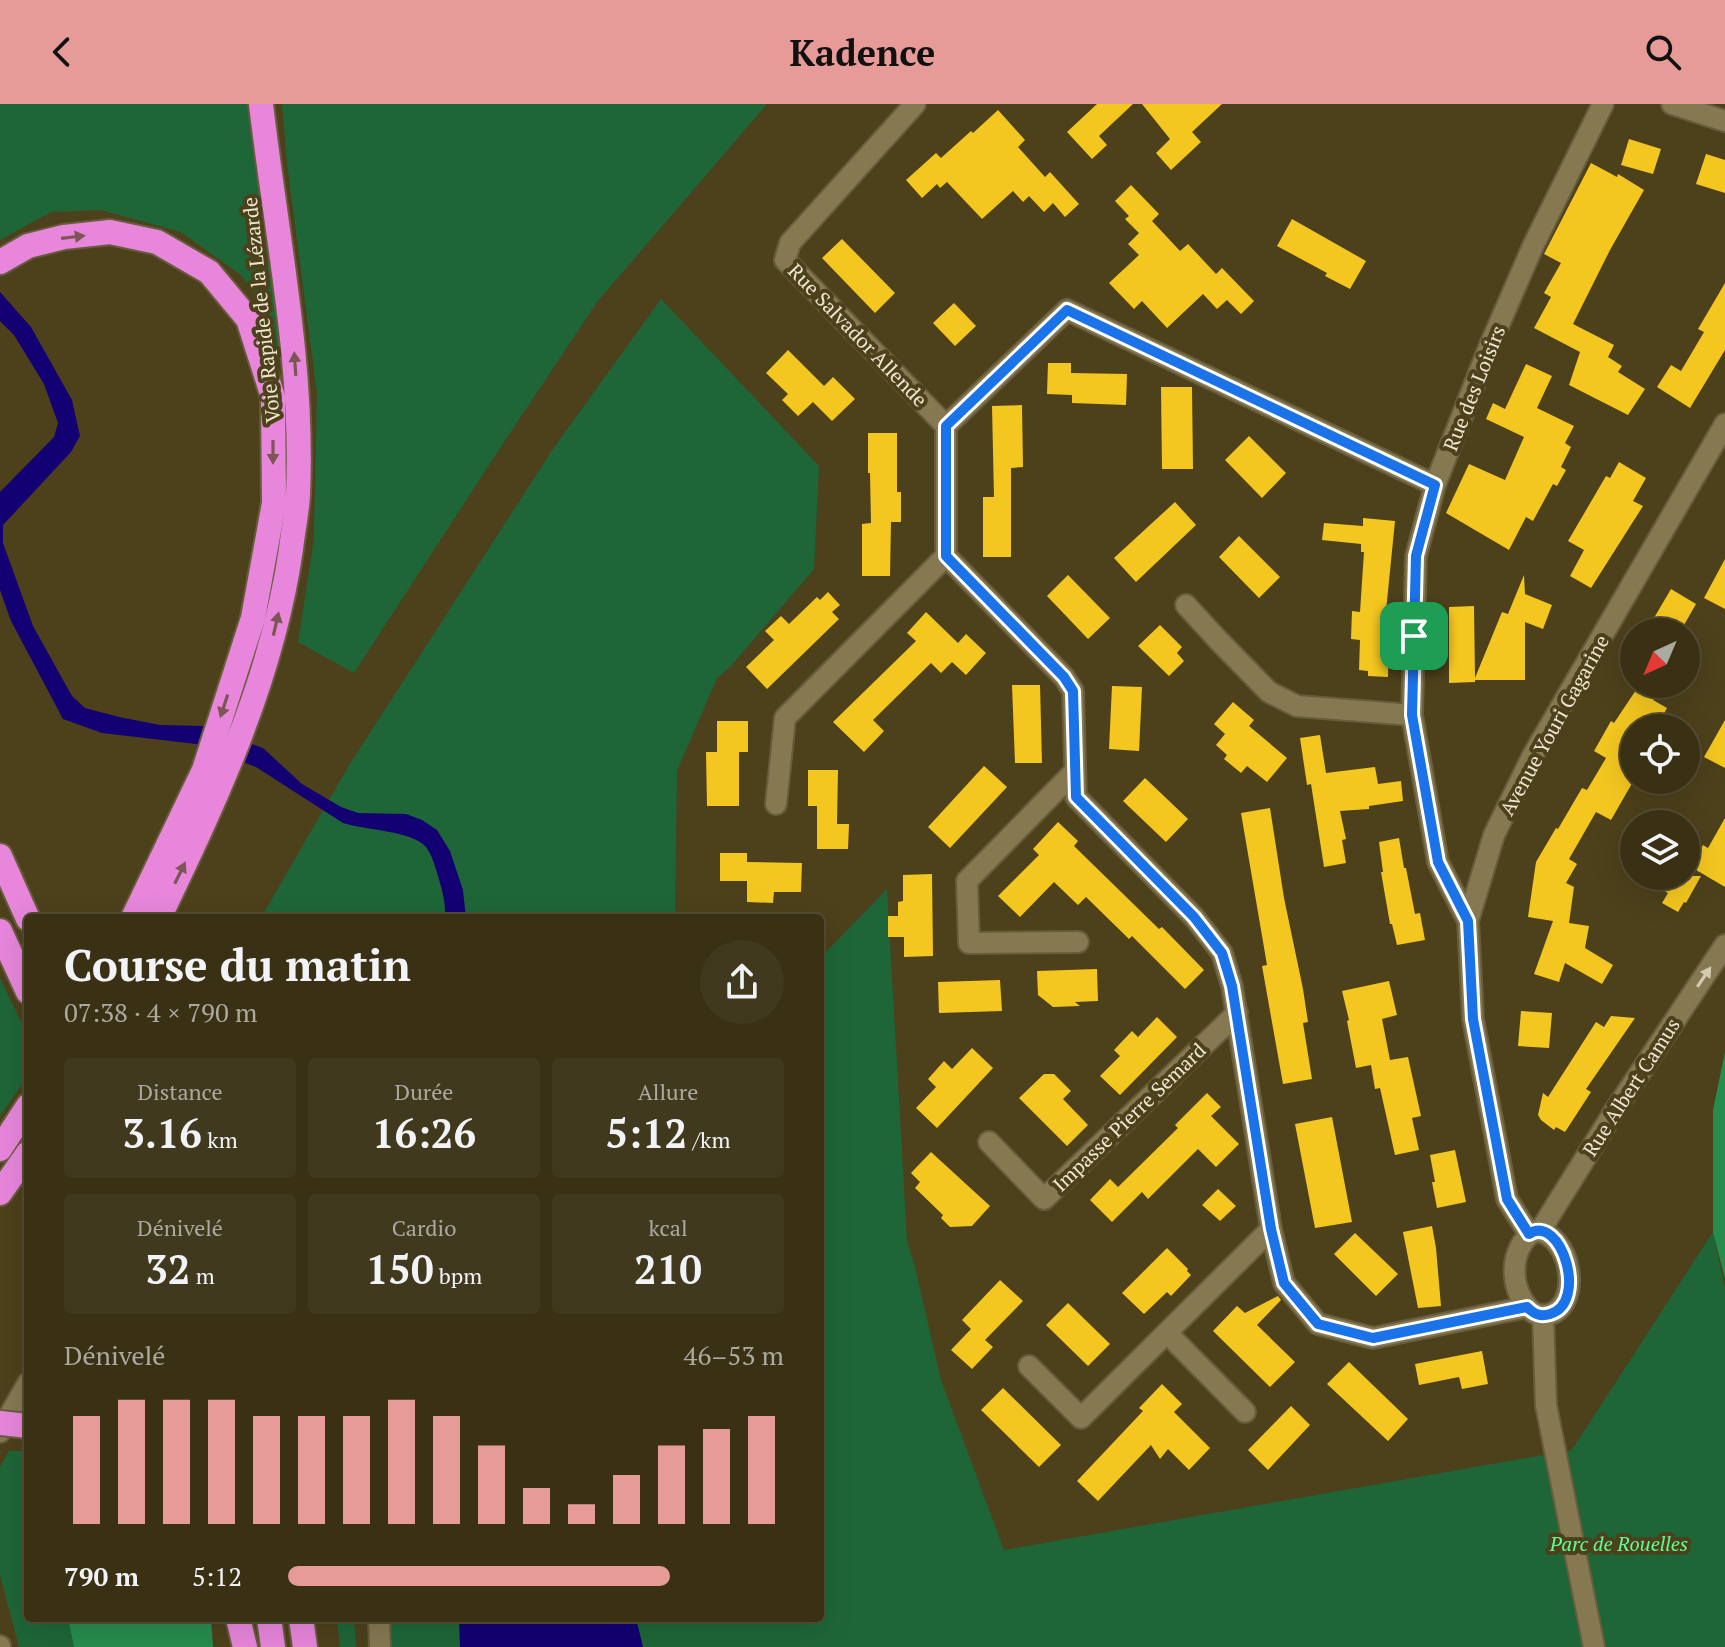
<!DOCTYPE html>
<html lang="fr">
<meta charset="utf-8">
<style>
:root{--surface:#3a3114;--page:#41391d;--text:#f1f3f6;--muted:#aba9a0;--line:#544c34;--accent:#e69b98}
body{margin:0;font-family:"PT Serif",serif;background:var(--page);color:var(--text);height:100vh;display:flex;flex-direction:column;font-size:30px;white-space:nowrap}
*{box-sizing:border-box;margin:0}
p{font-size:26px;color:var(--muted)}
.icon{flex:none;width:44px;height:44px;fill:none;stroke:currentColor;stroke-width:2;stroke-linecap:round;stroke-linejoin:round}
.map{position:relative;flex:1;overflow:hidden}
.drawer{position:absolute;left:24px;top:810px;width:800px;height:708px;display:flex;flex-direction:column;background:var(--surface);border-radius:8px;box-shadow:0 8px 32px #0002,0 0 0 2px var(--line)}
.drawer>*{flex:none}
.needle{width:52px;rotate:224deg}
.tools{position:absolute;left:1620px;top:514px;display:grid;gap:16px}
.tools a{display:grid;place-items:center;width:80px;height:80px;border-radius:50%;background:var(--surface);box-shadow:0 8px 32px #0002,0 0 0 2px var(--line);font-size:40px}
.pin{position:absolute;display:grid;place-items:center;width:68px;height:68px;color:#fff;margin:-34px;border-radius:16px;box-shadow:0 4px 12px #0006}
.round{display:grid;place-items:center;flex:none;width:84px;height:84px;border-radius:42px;background:var(--page)}
.headline{display:flex;align-items:center;justify-content:space-between;height:136px;padding:0 40px}
h1{font-size:44px;font-weight:800;line-height:60px}
.stats{display:grid;grid-template-columns:repeat(3,1fr);gap:12px;height:136px;padding:8px 40px}
.stats div{display:grid;align-content:center;border-radius:8px;background:var(--page);text-align:center}
.stats b{font-size:40px;font-weight:800}
.stats small{font-size:22px;font-weight:400}
.stats p{font-size:22px}
.chart{height:224px;padding:16px 40px}
.chart p{display:flex;justify-content:space-between}
.chart svg{width:100%;height:144px;margin-top:8px;stroke:var(--accent);stroke-width:6}
ul{padding:0 40px;list-style:none;font-size:26px}
li{display:grid;grid-template-columns:128px 96px 1fr;align-items:center;height:60px}
li i{height:20px;border-radius:10px;background:var(--accent)}
header{display:flex;justify-content:space-between;align-items:center;height:104px;padding:0 40px;background:var(--accent);color:#111;font-size:36px;font-weight:800}
.map>svg:first-child{display:block}
.green{fill:#1e6638}
.forest{fill:#278d4e}
.water{fill:#130173}
.building{fill:#f4c720}
.lines{fill:none;stroke-linecap:round;stroke-linejoin:round}
.minor-casing{stroke:#675c3b;stroke-width:24}
.highway-casing{stroke:#675c3b;stroke-width:28}
.minor{stroke:#867952;stroke-width:20}
.highway{stroke:#e786db;stroke-width:24}
.highway-bridge-casing{stroke:#675c3b;stroke-width:28;stroke-linecap:butt}
.highway-bridge{stroke:#e786db;stroke-width:24}
.oneway{fill:#7b5655}
.oneway2{fill:#d3cbb1}
.route-casing{stroke:#fff;stroke-width:16}
.route{stroke:#1a73e8;stroke-width:10}
.labels{text-anchor:middle;dominant-baseline:central;stroke-width:8;stroke-linejoin:round;paint-order:stroke}
.street-label{font-size:20px;fill:#ede6d1;stroke:#4d411b}
.park-label{font-size:20px;font-style:italic;fill:#5cfe96;stroke:#4d411b}
</style>
<header><svg class="icon" aria-label="back" viewBox="0 0 24 24"><path d="M15 5l-7 7 7 7"/></svg>Kadence<svg class="icon" aria-label="search" viewBox="0 0 24 24"><circle cx="10" cy="10" r="6"/><path d="M15 15l6 6"/></svg></header>
<div class="map">
<svg width="1725" height="1543" viewBox="0 0 1725 1543">
<rect width="100%" height="100%" fill="#4d411b"/>
<!-- green -->
<g class="green">
<polygon points="0,0 249,0 283,260 262,202 241,171 181,128 101,106 51,108 0,136"/>
<polygon points="282,0 767,0 597,198 502,341 354,569 298,538 314,435 317,289 287,59"/>
<polygon points="661,195 819,362 814,465 730,563 717,574 677,667 675,805 678,814 261,814 348,663 553,345"/>
<polygon points="887,785 907,1137 915,1163 941,1276 1004,1446 1572,1346 1713,1128 1725,1185 1725,1543 392,1543 390,1514 820,1514 820,854"/>
<polygon points="0,874 28,932 28,972 0,1012"/>
<polygon points="9,1347 28,1347 28,1514 68,1514 74,1543 19,1543 0,1471 0,1363"/>
<polygon points="337,1514 354,1514 356,1543 340,1543"/>
</g>
<!-- forest -->
<g class="forest">
<polygon points="1725,948 1725,947 1725,1175 1713,1128 1713,1006"/>
<polygon points="68,1514 211,1514 213,1543 74,1543"/>
</g>
<!-- water -->
<g class="water">
<path d="M0 188 31 223 72 296 80 332 71 348 3 421V439L33 522 72 592 85 604 119 613 160 621 204 622 263 644 302 680 341 703 358 709 406 710 422 716 437 726 450 747 463 786 466 814H445C446 799 442 786 438 772 435 762 432 751 426 743 413 727 365 726 343 719L256 663 196 640 102 629 63 615 11 517 0 486V388L54 333 58 319 44 280 14 231 0 217Z"/>
<polygon points="459,1514 636,1514 643,1543 460,1543"/>
</g>
<!-- building -->
<g class="building">
<polygon points="1097,0 1133,0 1099,32 1107,41 1092,55 1067,28"/>
<polygon points="1142,0 1222,0 1192,28 1201,38 1171,66 1156,49 1170,35"/>
<polygon points="998,6 1025,36 1018,43 1045,73 1050,68 1079,100 1065,113 1053,99 1044,108 1029,92 1023,98 1013,87 982,115 947,78 940,84 937,80 922,94 906,76 936,49 941,54 971,27 973,29"/>
<polygon points="1629,35 1661,45 1653,70 1621,61"/>
<polygon points="1706,50 1725,56 1725,89 1696,80"/>
<polygon points="1591,59 1617,73 1618,70 1644,86 1610,146 1573,220 1614,241 1608,253 1622,262 1618,268 1645,285 1628,311 1569,281 1580,248 1534,224 1551,193 1544,189 1561,159 1544,150"/>
<polygon points="1131,81 1159,110 1152,117 1180,147 1188,140 1216,170 1222,164 1254,197 1241,210 1227,196 1217,205 1203,190 1167,224 1142,197 1134,205 1109,179 1139,151 1128,140 1139,129 1125,115 1129,112 1115,97"/>
<polygon points="1292,115 1366,157 1350,185 1325,172 1327,169 1277,142"/>
<polygon points="842,135 895,189 875,209 822,154"/>
<polygon points="1725,179 1725,246 1690,304 1657,283 1671,261 1681,267 1704,228 1698,225"/>
<polygon points="954,199 976,222 955,242 933,219"/>
<polygon points="788,246 824,282 833,273 855,295 832,317 813,298 798,312 782,296 788,290 766,269"/>
<polygon points="1048,259 1071,259 1071,269 1127,270 1126,301 1072,299 1072,291 1047,290"/>
<polygon points="1526,260 1552,272 1537,304 1574,322 1565,339 1571,343 1561,363 1566,366 1557,382 1553,380 1533,417 1526,413 1509,446 1446,409 1469,360 1505,376 1524,333 1486,315 1493,299 1505,305"/>
<polygon points="1161,283 1192,283 1193,365 1162,365"/>
<polygon points="1022,301 1023,363 1011,364 1011,453 983,453 983,393 994,393 992,302"/>
<polygon points="868,329 897,329 897,388 901,388 901,418 891,418 890,472 862,472 862,420 871,419 870,369 868,369"/>
<polygon points="1249,332 1286,369 1262,394 1225,356"/>
<polygon points="1619,358 1646,374 1633,397 1643,402 1591,484 1570,472 1584,446 1568,437 1606,372 1610,374"/>
<polygon points="1175,398 1196,421 1136,478 1114,454"/>
<polygon points="1363,414 1395,417 1385,517 1389,517 1388,573 1368,572 1368,567 1359,566 1360,536 1351,535 1352,507 1360,508 1364,448 1361,448 1361,440 1322,436 1324,419 1363,422"/>
<polygon points="1239,432 1280,473 1259,494 1219,453"/>
<polygon points="1725,455 1725,505 1704,494"/>
<polygon points="1068,471 1110,514 1088,535 1047,492"/>
<polygon points="1524,471 1525,490 1552,501 1543,525 1525,518 1525,576 1475,576 1475,578 1449,579 1449,503 1474,502 1475,574 1502,508 1508,510"/>
<polygon points="1671,485 1696,500 1680,528 1666,528 1651,519"/>
<polygon points="828,488 840,501 832,508 839,515 767,585 746,563 774,536 765,527 781,512 789,520 817,493 820,496"/>
<polygon points="926,508 958,539 966,530 986,549 966,571 952,558 941,569 931,559 873,616 884,627 864,648 833,618 916,537 907,529"/>
<polygon points="1160,521 1182,543 1177,549 1184,557 1169,572 1138,542"/>
<polygon points="1640,580 1663,580 1653,596 1667,604 1656,624 1634,624 1634,676 1611,716 1596,708 1569,755 1577,760 1566,779 1574,783 1569,819 1589,822 1585,844 1613,861 1602,880 1565,859 1559,878 1534,870 1553,817 1528,813 1536,758 1556,724 1558,725 1582,684 1587,686 1606,654 1594,647 1611,617 1614,619"/>
<polygon points="1012,581 1040,581 1042,659 1015,659"/>
<polygon points="1112,582 1142,583 1139,647 1109,645"/>
<polygon points="1233,598 1254,616 1249,622 1287,654 1267,678 1247,662 1241,669 1224,655 1227,651 1216,641 1225,630 1214,620"/>
<polygon points="1725,616 1725,664 1704,653"/>
<polygon points="717,617 748,617 748,648 739,648 739,702 707,702 706,648 717,648"/>
<polygon points="1320,631 1326,669 1375,663 1378,680 1401,677 1403,697 1369,702 1369,705 1340,707 1346,735 1342,736 1346,759 1324,763 1311,680 1307,681 1300,634"/>
<polygon points="984,662 1007,683 950,744 928,723"/>
<polygon points="808,666 838,666 837,720 849,720 848,745 817,745 817,702 808,702"/>
<polygon points="1145,674 1188,715 1166,738 1123,697"/>
<polygon points="1270,704 1284,794 1303,885 1308,918 1303,919 1312,975 1283,980 1262,862 1267,861 1241,709"/>
<polygon points="1725,714 1725,783 1691,763 1703,741 1708,744"/>
<polygon points="1058,718 1078,737 1074,742 1159,825 1162,823 1204,866 1185,885 1132,832 1129,835 1086,793 1078,801 1054,778 1020,813 998,792 1039,751 1033,745"/>
<polygon points="1399,734 1404,764 1406,764 1415,810 1420,809 1425,836 1397,841 1392,820 1390,820 1381,768 1383,768 1379,738"/>
<polygon points="720,749 747,749 747,758 802,759 801,788 774,788 773,799 747,798 747,777 720,777"/>
<polygon points="932,770 933,852 904,853 904,833 888,833 888,812 898,812 898,798 903,797 903,771"/>
<polygon points="1668,772 1701,772 1686,799 1684,798 1678,808 1662,799 1668,789 1661,785"/>
<polygon points="1097,865 1098,897 1075,898 1080,902 1053,903 1038,891 1037,867"/>
<polygon points="1000,876 1002,907 939,909 938,878"/>
<polygon points="1389,877 1397,911 1382,915 1390,956 1408,953 1421,1012 1412,1014 1419,1046 1395,1051 1380,984 1375,985 1371,961 1356,964 1347,917 1349,916 1342,887"/>
<polygon points="1521,907 1552,909 1549,944 1518,942"/>
<polygon points="1611,912 1635,914 1586,985 1591,988 1565,1028 1556,1023 1554,1026 1541,1016 1538,1011 1543,989 1548,993 1596,918 1604,923"/>
<polygon points="1157,913 1177,933 1120,991 1100,972 1120,952 1114,946 1132,927 1138,933"/>
<polygon points="972,944 993,964 937,1024 916,1004 936,983 928,975 944,957 952,965"/>
<polygon points="1044,970 1054,970 1071,987 1063,995 1088,1021 1067,1042 1019,994"/>
<polygon points="1207,989 1221,1003 1211,1012 1239,1040 1216,1063 1198,1045 1148,1095 1142,1088 1112,1118 1090,1096 1110,1075 1118,1083 1178,1024 1175,1021"/>
<polygon points="1332,1013 1352,1118 1315,1124 1295,1020"/>
<polygon points="1455,1046 1466,1098 1437,1104 1432,1078 1435,1078 1430,1051"/>
<polygon points="931,1048 990,1102 972,1122 950,1123 941,1114 943,1111 915,1084 920,1078 911,1069"/>
<polygon points="1218,1085 1236,1102 1220,1117 1202,1101"/>
<polygon points="1432,1122 1436,1144 1441,1202 1418,1204 1403,1128"/>
<polygon points="1355,1129 1398,1170 1376,1192 1334,1150"/>
<polygon points="1167,1144 1188,1165 1187,1167 1191,1171 1171,1192 1167,1188 1144,1210 1122,1189"/>
<polygon points="1000,1176 1023,1197 985,1236 993,1243 972,1265 951,1246 971,1225 962,1216"/>
<polygon points="1278,1192 1281,1196 1257,1221 1295,1258 1270,1283 1213,1227 1237,1202 1245,1209"/>
<polygon points="1068,1199 1110,1240 1088,1262 1046,1221"/>
<polygon points="1482,1247 1488,1280 1462,1285 1459,1273 1419,1281 1415,1260"/>
<polygon points="1349,1258 1408,1315 1388,1337 1327,1280"/>
<polygon points="1162,1280 1182,1300 1174,1308 1210,1344 1189,1366 1168,1345 1160,1355 1151,1341 1098,1397 1077,1377 1143,1307 1139,1304"/>
<polygon points="1003,1284 1061,1341 1039,1363 981,1306"/>
<polygon points="1291,1302 1310,1321 1268,1366 1248,1346"/>
</g>
<g class="lines">
<!-- minor casing -->
<g class="minor-casing">
<g id="minor">
<polyline points="915,0 790,139 785,156 946,322 946,452 1064,573 1073,587 1076,693 1194,813 1222,849 1232,882 1271,1125 1284,1179 1318,1220 1373,1234 1527,1203"/>
<polyline points="1672,0 1725,17"/>
<polyline points="946,322 1067,206 1435,381"/>
<polyline points="1186,501 1219,537 1269,588 1297,602 1412,611"/>
<polyline points="1075,667 967,777 969,839 1078,838"/>
<polyline points="776,700 785,614 946,452"/>
<polyline points="1468,817 1438,758 1412,611 1416,452 1435,381 1490,241 1533,142 1603,0"/>
<polyline points="989,1038 1044,1095 1237,909"/>
<path d="M1534 1127C1572 1127 1584 1205 1546 1211 1539 1212 1534 1210 1529 1205 1509 1183 1509 1145 1534 1127Z"/>
<polyline points="1540,1127 1614,1008 1725,841"/>
<polyline points="1529,1130 1507,1095 1473,915 1468,817 1494,731 1532,653 1725,320"/>
<polyline points="1543,1212 1546,1301 1594,1543"/>
<polyline points="1167,1229 1245,1308"/>
<polyline points="1029,1262 1081,1314 1271,1125"/>
<polyline points="0,1328 28,1279"/>
<polyline points="379,1514 380,1543"/>
<polyline points="0,1542 0,1543"/>
</g>
</g>
<!-- highway casing -->
<g class="highway-casing">
<g id="highway">
<polyline points="0,158 28,142 64,133 110,128 157,138 209,168 248,215 273,293 274,399 253,514 204,666 133,814"/>
<polyline points="0,752 28,815"/>
<path d="M159 814C216 695 272 577 291 445 293 427 297 409 298 391 304 259 276 130 261 0"/>
<polyline points="0,827 28,888"/>
<polyline points="0,1045 28,1002"/>
<polyline points="0,1089 28,1049"/>
<polyline points="238,1514 245,1543"/>
<polyline points="269,1514 273,1543"/>
<polyline points="301,1514 305,1543"/>
</g>
</g>
<!-- minor -->
<use href="#minor" class="minor"/>
<!-- highway -->
<use href="#highway" class="highway"/>
<!-- highway-bridge casing -->
<g class="highway-bridge-casing">
<polyline id="highway-bridge" points="0,1319 28,1322"/>
</g>
<!-- highway-bridge -->
<use href="#highway-bridge" class="highway-bridge"/>
</g>
<!-- one-way arrows -->
<defs><path id="oneway-solid" d="M-6-.8H1V-3.2L6.5 0L1 3.2V.8H-6Z" transform="scale(2)"/></defs>
<g class="oneway">
<use href="#oneway-solid" transform="translate(73 133) rotate(-7)"/>
<use href="#oneway-solid" transform="translate(295 260) rotate(-94)"/>
<use href="#oneway-solid" transform="translate(273 348) rotate(90)"/>
<use href="#oneway-solid" transform="translate(276 520) rotate(-77)"/>
<use href="#oneway-solid" transform="translate(224 602) rotate(108)"/>
<use href="#oneway-solid" transform="translate(180 769) rotate(-64)"/>
</g>
<use class="oneway2" href="#oneway-solid" transform="translate(1704 873) rotate(-56)"/>
<g class="lines">
<!-- route casing -->
<g class="route-casing">
<path id="route" d="M1067 206 1435 381 1416 452 1412 611 1438 758 1468 817 1473 915 1507 1095 1529 1130C1561 1109 1589 1199 1550 1210 1540 1213 1534 1210 1527 1203L1373 1234 1318 1220 1284 1179 1271 1125 1232 882 1222 849 1194 813 1076 693 1073 587 1064 573 946 452V322Z"/>
</g>
<!-- route -->
<use href="#route" class="route"/>
</g>
<g class="labels">
<!-- street labels -->
<g class="street-label">
<text transform="translate(261 206) rotate(-96)">Voie Rapide de la Lézarde</text>
<text transform="translate(858 231) rotate(46)">Rue Salvador Allende</text>
<text transform="translate(1474 284) rotate(-68)">Rue des Loisirs</text>
<text transform="translate(1554 621) rotate(-61)">Avenue Youri Gagarine</text>
<text transform="translate(1631 983) rotate(-57)">Rue Albert Camus</text>
<text transform="translate(1129 1013) rotate(-44)">Impasse Pierre Semard</text>
</g>
<!-- park labels -->
<g class="park-label">
<text x="1619" y="1439">Parc de Rouelles</text>
</g>
</g>
</svg>
<div class="tools">
<a><svg class="needle" viewBox="-14 -14 28 28"><path d="M0-13l5 13h-10z" fill="#e53935"/><path d="M0 13l5-13h-10z" fill="#aba9a0"/></svg></a>
<a><svg class="icon" aria-label="locate" viewBox="0 0 24 24"><circle cx="12" cy="12" r="6"/><path d="M12 2v4M12 18v4M2 12h4M18 12h4"/></svg></a>
<a><svg class="icon" aria-label="layers" viewBox="0 0 24 24"><path d="M12 4l9 5-9 5-9-5zM3 14l9 5 9-5"/></svg></a>
</div>
<div class="pin" style="left:1414px;top:532px;background:#1e9e55"><svg class="icon" aria-label="arrive" viewBox="0 0 24 24"><path d="M6 21V4h12l-3 4 3 4H6"/></svg></div>
<section class="drawer">
<div class="headline"><div><h1>Course du matin</h1><p>07:38 · 4 × 790 m</p></div><a class="round"><svg class="icon" aria-label="share" viewBox="0 0 24 24"><path d="M12 15V3M7 8l5-5 5 5M5 13v7h14v-7"/></svg></a></div>
<div class="stats">
<div><p>Distance</p><b>3.16<small> km</small></b></div>
<div><p>Durée</p><b>16:26</b></div>
<div><p>Allure</p><b>5:12<small> /km</small></b></div>
</div>
<div class="stats">
<div><p>Dénivelé</p><b>32<small> m</small></b></div>
<div><p>Cardio</p><b>150<small> bpm</small></b></div>
<div><p>kcal</p><b>210</b></div>
</div>
<div class="chart"><p><span>Dénivelé</span>46–53 m</p>
<svg viewBox="0 0 160 44" preserveAspectRatio="none"><path d="M5 44V11M15 44V6M25 44V6M35 44V6M45 44V11M55 44V11M65 44V11M75 44V6M85 44V11M95 44V20M105 44V33M115 44V38M125 44V29M135 44V20M145 44V15M155 44V11"/></svg>
</div>
<ul>
<li><b>790 m</b>5:12<i style="width:77%"></i></li>
</ul>
</section>
</div>
